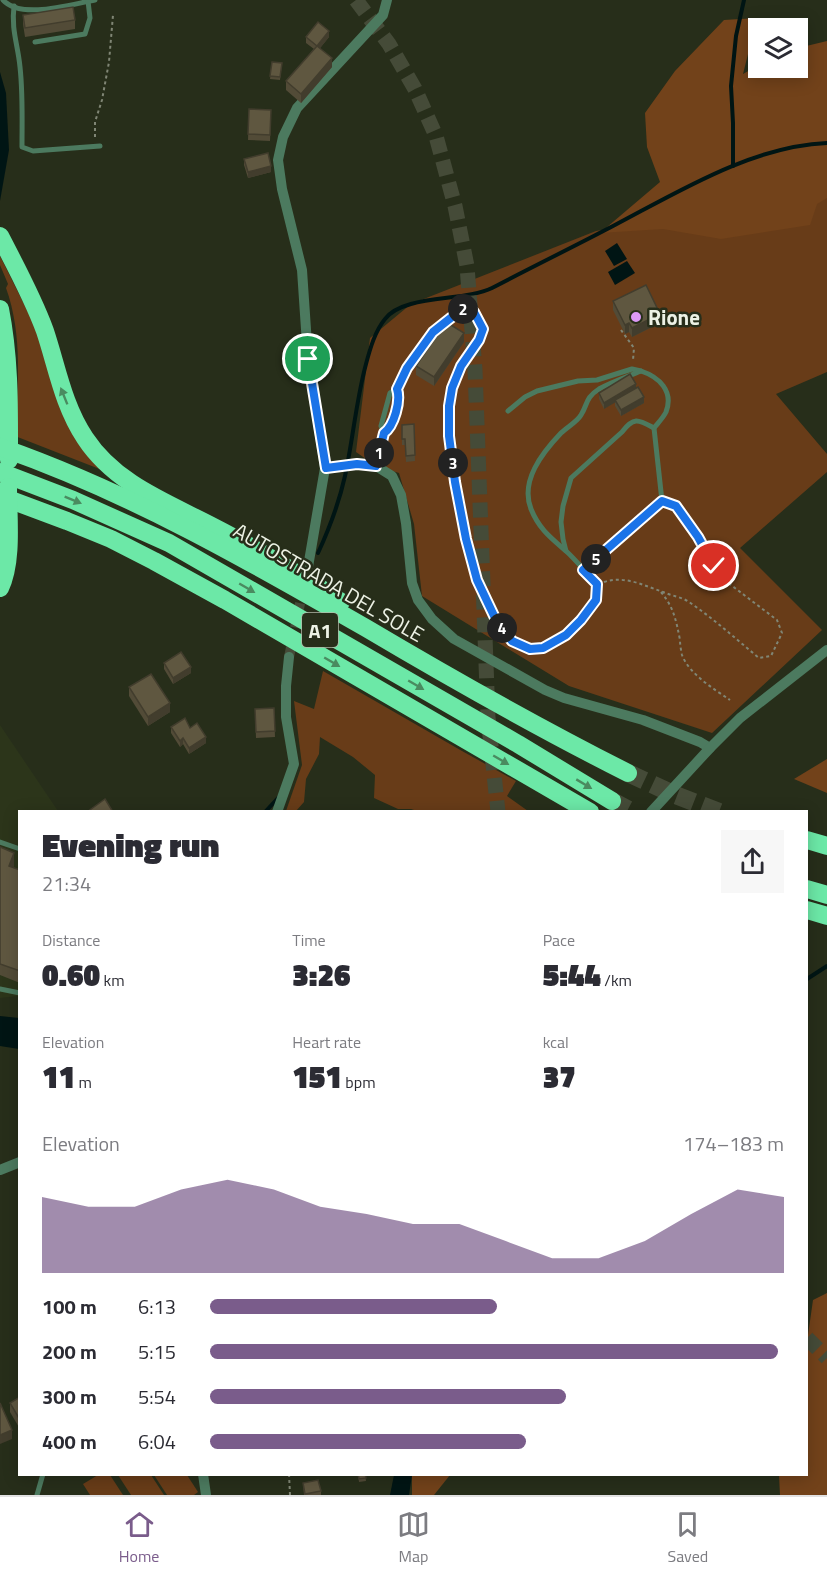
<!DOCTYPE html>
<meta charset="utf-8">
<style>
:root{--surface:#fff;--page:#f7f7f7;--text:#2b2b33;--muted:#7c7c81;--line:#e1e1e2;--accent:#7a5c8b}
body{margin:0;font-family:"Titillium Web",sans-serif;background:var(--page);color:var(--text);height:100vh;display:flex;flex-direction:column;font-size:22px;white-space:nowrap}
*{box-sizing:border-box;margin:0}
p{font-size:20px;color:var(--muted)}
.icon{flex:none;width:33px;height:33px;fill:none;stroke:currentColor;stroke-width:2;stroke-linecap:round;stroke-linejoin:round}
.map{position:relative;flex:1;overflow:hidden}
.panel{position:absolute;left:18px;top:810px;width:790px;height:666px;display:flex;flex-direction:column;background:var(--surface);border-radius:0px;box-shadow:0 3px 15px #0003}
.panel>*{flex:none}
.tools{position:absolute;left:748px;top:18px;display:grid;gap:12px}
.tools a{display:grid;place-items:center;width:60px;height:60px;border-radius:0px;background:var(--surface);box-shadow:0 3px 15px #0003;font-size:30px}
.pin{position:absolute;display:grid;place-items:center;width:51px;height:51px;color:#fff;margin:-26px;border:3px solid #fff;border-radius:50%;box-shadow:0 2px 6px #0007}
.km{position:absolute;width:30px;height:30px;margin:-15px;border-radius:50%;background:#222;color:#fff;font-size:16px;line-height:30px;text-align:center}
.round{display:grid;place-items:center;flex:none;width:63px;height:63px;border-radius:0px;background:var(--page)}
.head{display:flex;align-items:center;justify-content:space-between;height:102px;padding:0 24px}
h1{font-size:33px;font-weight:800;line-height:45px}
.metrics{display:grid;grid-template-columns:repeat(3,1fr);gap:9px;height:102px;padding:6px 24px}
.metrics div{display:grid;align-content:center}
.metrics b{font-size:30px;font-weight:800}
.metrics small{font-size:16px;font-weight:400}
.metrics p{font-size:16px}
.chart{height:168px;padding:12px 24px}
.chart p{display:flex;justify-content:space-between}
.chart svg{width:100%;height:108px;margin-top:6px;fill:var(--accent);opacity:.7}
ul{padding:0 24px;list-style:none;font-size:20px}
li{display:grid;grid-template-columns:96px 72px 1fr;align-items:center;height:45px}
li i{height:15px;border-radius:8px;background:var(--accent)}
.tab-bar{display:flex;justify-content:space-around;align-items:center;height:84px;border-top:2px solid var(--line);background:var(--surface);font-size:16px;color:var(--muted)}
.tab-bar a{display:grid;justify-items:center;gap:3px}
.tab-bar .current{color:var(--accent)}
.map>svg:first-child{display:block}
.built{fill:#2c351a}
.green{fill:#683c18}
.forest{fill:#72421a}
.water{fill:#001514}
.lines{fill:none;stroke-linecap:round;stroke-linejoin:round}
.stream{stroke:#001514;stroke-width:4}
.minor-tunnel{stroke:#454b38;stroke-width:10;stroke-dasharray:10 5;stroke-linecap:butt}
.primary-tunnel{stroke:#454b38;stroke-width:15;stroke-dasharray:15 8;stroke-linecap:butt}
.motorway-tunnel{stroke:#454b38;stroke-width:18;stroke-dasharray:18 9;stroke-linecap:butt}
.path{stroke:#808675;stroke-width:2;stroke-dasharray:3 3;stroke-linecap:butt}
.service{stroke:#4c7a5f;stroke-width:5}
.minor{stroke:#4c7a5f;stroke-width:10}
.motorway{stroke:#6ce8a7;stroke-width:18}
.wall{fill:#524b37}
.shaded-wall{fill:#423d2d}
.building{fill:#5f5740;stroke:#423d2d;stroke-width:1.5}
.oneway{fill:#4a8b60}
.route-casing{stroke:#fff;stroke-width:12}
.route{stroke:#1a73e8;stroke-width:8}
.poi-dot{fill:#db99f6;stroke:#272e1a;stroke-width:2}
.labels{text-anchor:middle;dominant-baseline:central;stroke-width:5;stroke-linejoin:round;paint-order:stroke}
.shield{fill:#272e1a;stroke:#b2b7a8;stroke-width:1.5}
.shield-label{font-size:20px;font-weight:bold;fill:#edf2e5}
.poi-label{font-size:21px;font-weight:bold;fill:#edf2e5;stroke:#272e1a;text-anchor:start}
.street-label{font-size:21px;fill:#edf2e5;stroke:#272e1a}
</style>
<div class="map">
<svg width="827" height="1495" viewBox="0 0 827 1495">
<rect width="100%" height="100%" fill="#272e1a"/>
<!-- built -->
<polygon class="built" points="0,725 58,811 20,812 19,996 0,998"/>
<!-- green -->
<g class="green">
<polygon points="827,190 827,372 776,394 827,454 827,472 740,548 822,630 712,733 569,686 422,596 414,524 399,473 376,466 356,452 370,338 411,304 596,231"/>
<path d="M0 256 34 324 102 470 15 436C18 387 23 335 6 288L8 284 0 265Z"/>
<polygon points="323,671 462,751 516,781 507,796 528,811 420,812 411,809 398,809 374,798 375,775 353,757 320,737 319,754 306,779 304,802 296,811 286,811 302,765 294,701 314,709"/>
<polygon points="98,1475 110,1475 123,1495 90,1495 83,1484"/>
<polygon points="118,1475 151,1475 164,1495 131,1495"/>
<polygon points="154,1475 187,1475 198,1492 194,1495 167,1495"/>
</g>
<!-- forest -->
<g class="forest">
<polygon points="757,18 743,74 759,65 759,68 798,68 798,48 827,41 827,198 817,204 810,225 721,239 663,229 600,233 660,182 647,147 645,113 675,71 724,20"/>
<polygon points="827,759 827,793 794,779"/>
<polygon points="827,1293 827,1495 780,1495 779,1475 807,1474 807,1342 813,1300"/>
<polygon points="412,1475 412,1474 450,1475 434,1495 412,1495"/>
</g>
<!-- water -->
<g class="water">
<polygon points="0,72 6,93 9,150 0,201"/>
<polygon points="617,243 627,259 614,266 605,251"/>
<polygon points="627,261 635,273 615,285 608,272"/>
<polygon points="0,1016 19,1018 19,1049 0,1046"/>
<polygon points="394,1475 412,1475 409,1495 390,1495"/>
</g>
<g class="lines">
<!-- stream -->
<g class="stream">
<polyline points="733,166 733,123 731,86 736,36 744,0"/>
<path d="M318 553C330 527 339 503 345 476 353 439 356 401 366 364 370 349 375 331 385 319 404 294 464 302 492 288 532 267 573 247 613 226 678 192 752 146 827 143"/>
<polyline points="265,812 279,797"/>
<polyline points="807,979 827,966"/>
</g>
<!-- minor-tunnel -->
<polyline class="minor-tunnel" points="289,657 303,589"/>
<!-- primary-tunnel -->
<g class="primary-tunnel">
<polyline points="356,0 389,44 415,89 436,136 455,206 467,266 475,370 488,717 498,812"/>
<polyline points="807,1338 827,1358"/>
</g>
<!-- motorway-tunnel -->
<g class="motorway-tunnel">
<polyline points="628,773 673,794 719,812"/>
<polyline points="612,801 633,812"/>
</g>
<!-- path -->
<g class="path">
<polyline points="95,137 95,122 102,100 109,62 113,15"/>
<polyline points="621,330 634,348 633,360"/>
<path d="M604 582C625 575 645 586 663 592 672 596 682 597 689 602 714 619 736 639 759 658L771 656 782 633 777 620 727 582 714 566 697 537 676 506 670 504"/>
<path d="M661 592C674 608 676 620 680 640 680 645 681 650 682 655 689 674 714 689 730 700"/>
<polyline points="289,1474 290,1495"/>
</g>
<!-- service -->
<g class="service">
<path d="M3 0C21 20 72 4 95 0"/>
<path d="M14 6C11 30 18 45 20 67 23 94 22 120 22 147L33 151 100 146"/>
<polyline points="35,42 85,34 90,18 88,1"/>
<polyline points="508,411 525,397 537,391 578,381 597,380 632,369 641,371"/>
<path d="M384 433C394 426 401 401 397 389"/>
<path d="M376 466 384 433 381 426 390 393 397 389 407 368 433 332 463 309 475 312 483 329 479 340 461 366 452 388 449 406V436L455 482 466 539 477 580 496 620 512 641 530 649 543 648 566 635 581 620 596 600 597 584C587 574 577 561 566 551 551 538 539 529 531 509 520 481 542 453 561 433 567 427 577 422 581 415 588 404 585 398 599 389 611 382 627 377 641 371 659 377 674 391 666 412 663 418 658 423 654 428L662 501 583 570"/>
<path d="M566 551 563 539 561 522 563 506 571 478 622 432C634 416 639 420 654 428"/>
<polyline points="0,842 20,849"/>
<polyline points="0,989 20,993"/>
<polyline points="37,1495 43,1474"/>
</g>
<!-- minor -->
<g class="minor">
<polyline points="325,468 357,464 376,466 392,476 401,495 406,523 412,583 418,600 432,619 454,639 545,690 564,698 643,720 700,742 710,748"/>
<polyline points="308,567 325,468 308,359 302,270 282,189 278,160 283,137 297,108 383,15 387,0"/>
<polyline points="277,812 294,764 286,717 286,686 289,657"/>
<polyline points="651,812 710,748 740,718 827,650"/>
<polyline points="0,1170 20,1162"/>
<polyline points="203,1474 206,1495"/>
</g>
<!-- motorway -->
<g class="motorway">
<path d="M0 236C16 267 33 298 45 331 57 367 63 405 85 438 117 487 174 505 223 532 263 553 303 576 341 602"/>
<path d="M0 309C10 359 9 409 9 460"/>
<path d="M0 447C129 492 248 560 366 628 452 679 539 728 628 773"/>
<polyline points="0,472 73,500 169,543 518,744 612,801"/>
<polyline points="0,496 67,521 111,539 154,561 225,600 590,812"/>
<path d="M0 588C13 561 8 517 8 487"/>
<polyline points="807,840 827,846"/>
<polyline points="807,889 827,895"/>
<polyline points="807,910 827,916"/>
</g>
</g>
<!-- wall -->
<g class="wall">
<polygon points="23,15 75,20 75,29 25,37 23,24"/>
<polygon points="306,37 329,37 320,48 332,67 301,103 286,90 286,81 314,49 306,43"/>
<polygon points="272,62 282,63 280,80 270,79"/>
<polygon points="249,109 271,110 270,141 248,140"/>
<polygon points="244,159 271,172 248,178 244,165"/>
<polygon points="613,301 660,323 632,337 629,332 625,334 613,310"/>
<polygon points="464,342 434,386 416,375 416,366"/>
<polygon points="636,388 644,403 621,416 615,406 615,402 604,409 599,399 599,393"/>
<polygon points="414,424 415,461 406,462 405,445 402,445 402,425"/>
<polygon points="164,663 191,673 173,684 164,669"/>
<polygon points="129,687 170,712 148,726 129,696"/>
<polygon points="274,708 275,737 256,738 255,709"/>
<polygon points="171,727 190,728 206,743 189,754 183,744 180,747 171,733"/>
<polygon points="0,847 14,865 13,868 20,871 20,983 0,975"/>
<polygon points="20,1397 20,1429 10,1412 10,1403"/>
<polygon points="358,1474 365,1474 366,1481 359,1482"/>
<polygon points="303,1483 321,1491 321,1495 304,1495"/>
</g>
<!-- shaded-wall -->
<g class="shaded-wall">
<polygon points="329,31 329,37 317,52 317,46"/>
<polygon points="332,58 332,67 301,103 301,94"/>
<polygon points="271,166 271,172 248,178 248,172"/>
<polygon points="660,314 660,323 632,337 632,328"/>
<polygon points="629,323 629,332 625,334 625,325"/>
<polygon points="464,333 464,342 434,386 434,377"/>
<polygon points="636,384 636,390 604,409 604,403"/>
<polygon points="644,397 644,403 621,416 621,410"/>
<polygon points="191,667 191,673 173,684 173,678"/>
<polygon points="170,703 170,712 148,726 148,717"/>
<polygon points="206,737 206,743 189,754 189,748"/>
<polygon points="183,738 183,744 180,747 180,741"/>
<polygon points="14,853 14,865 9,878 9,866"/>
<polygon points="12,1430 12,1439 0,1444 0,1435"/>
</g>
<!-- building -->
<g class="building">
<polygon points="73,7 75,20 25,28 23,15"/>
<polygon points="318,22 329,31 317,46 306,37"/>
<polygon points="317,46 332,58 301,94 286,81"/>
<polygon points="272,62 282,63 280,77 270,76"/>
<polygon points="249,109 271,110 270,135 248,134"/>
<polygon points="268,153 271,166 248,172 244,159"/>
<polygon points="646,285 660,314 632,328 629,323 625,325 613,301"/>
<polygon points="446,322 464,333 434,377 416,366"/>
<polygon points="630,374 636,384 604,403 599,393"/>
<polygon points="638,387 644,397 621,410 615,400"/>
<polygon points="414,424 415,455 406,456 405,439 402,439 402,425"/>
<polygon points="181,652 191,667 173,678 164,663"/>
<polygon points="151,674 170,703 148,717 129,687"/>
<polygon points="274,708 275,731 256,732 255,709"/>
<polygon points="185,718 190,728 197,723 206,737 189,748 183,738 180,741 171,727"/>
<polygon points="105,799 113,812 87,812"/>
<polygon points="0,847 14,853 9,866 20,870 20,971 0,964"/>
<polygon points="20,1397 20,1420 10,1403"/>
<polygon points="0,1403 12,1430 0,1435"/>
<polygon points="358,1474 365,1474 366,1478 359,1479"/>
<polygon points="318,1480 321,1491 305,1494 303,1483"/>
</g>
<!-- one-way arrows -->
<defs><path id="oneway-solid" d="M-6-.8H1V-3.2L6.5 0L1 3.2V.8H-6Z" transform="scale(1.5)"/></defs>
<g class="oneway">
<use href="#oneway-solid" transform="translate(64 396) rotate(-112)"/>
<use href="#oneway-solid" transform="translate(73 500) rotate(22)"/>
<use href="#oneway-solid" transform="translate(247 588) rotate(30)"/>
<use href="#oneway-solid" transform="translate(332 662) rotate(30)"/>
<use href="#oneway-solid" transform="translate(416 685) rotate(30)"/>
<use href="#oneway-solid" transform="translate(501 760) rotate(30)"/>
<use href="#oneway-solid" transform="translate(584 784) rotate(31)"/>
</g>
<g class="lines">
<!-- route casing -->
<g class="route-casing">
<path id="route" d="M308 359 326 468 357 464 376 466 384 433C394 426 401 401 397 389L407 368 433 332 462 309 474 312 483 329 479 340 461 366 452 388 449 406V436L455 482 466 539 477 580 496 620 512 641 530 649 543 648 566 635 581 620 596 600 597 584 583 570 662 501 676 506 698 537 714 566"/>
</g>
<!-- route -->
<use href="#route" class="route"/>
</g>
<!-- markers -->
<circle class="poi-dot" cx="636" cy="317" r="6"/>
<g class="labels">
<!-- shield labels -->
<rect class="shield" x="302" y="613" width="36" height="34" rx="4.5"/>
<g class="shield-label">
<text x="320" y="630">A1</text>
</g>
<!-- poi labels -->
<g class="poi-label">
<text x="648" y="317">Rione</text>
</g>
<!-- street labels -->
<g class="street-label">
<text transform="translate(329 582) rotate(30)">AUTOSTRADA DEL SOLE</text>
</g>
</g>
</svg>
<div class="tools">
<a><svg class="icon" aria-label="layers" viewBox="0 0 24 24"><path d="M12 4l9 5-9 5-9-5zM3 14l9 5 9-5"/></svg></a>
</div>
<div class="pin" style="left:308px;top:359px;background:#1e9e55"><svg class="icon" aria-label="arrive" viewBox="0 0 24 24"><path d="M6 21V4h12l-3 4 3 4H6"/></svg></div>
<div class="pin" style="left:714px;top:566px;background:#d93025"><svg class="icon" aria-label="check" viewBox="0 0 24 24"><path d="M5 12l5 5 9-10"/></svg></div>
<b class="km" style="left:379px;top:453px">1</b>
<b class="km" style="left:463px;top:309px">2</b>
<b class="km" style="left:453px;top:463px">3</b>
<b class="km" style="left:502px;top:628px">4</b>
<b class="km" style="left:596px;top:559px">5</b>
<section class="panel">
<div class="head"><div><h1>Evening run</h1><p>21:34</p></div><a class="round"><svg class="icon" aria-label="share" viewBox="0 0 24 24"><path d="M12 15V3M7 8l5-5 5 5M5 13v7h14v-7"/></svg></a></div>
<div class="metrics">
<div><p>Distance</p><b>0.60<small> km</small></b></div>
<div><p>Time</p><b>3:26</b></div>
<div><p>Pace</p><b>5:44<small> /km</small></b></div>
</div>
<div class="metrics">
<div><p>Elevation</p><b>11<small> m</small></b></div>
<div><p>Heart rate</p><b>151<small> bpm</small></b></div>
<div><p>kcal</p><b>37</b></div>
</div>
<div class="chart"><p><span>Elevation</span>174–183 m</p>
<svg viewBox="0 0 160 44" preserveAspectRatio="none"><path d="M0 44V13L10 17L20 17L30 10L40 6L50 10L60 17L70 20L80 24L90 24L100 31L110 38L120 38L130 31L140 20L150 10L160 13V44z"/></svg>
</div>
<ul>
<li><b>100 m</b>6:13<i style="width:50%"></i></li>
<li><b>200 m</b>5:15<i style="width:99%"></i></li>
<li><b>300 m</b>5:54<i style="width:62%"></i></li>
<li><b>400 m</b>6:04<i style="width:55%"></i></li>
</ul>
</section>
</div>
<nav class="tab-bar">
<a class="current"><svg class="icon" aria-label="home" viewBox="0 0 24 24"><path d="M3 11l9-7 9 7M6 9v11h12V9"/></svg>Home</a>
<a><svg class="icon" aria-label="map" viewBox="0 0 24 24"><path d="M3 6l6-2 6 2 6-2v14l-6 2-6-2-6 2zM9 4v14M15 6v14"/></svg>Map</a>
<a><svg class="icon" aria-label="saved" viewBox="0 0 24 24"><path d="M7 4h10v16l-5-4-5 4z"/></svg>Saved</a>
</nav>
